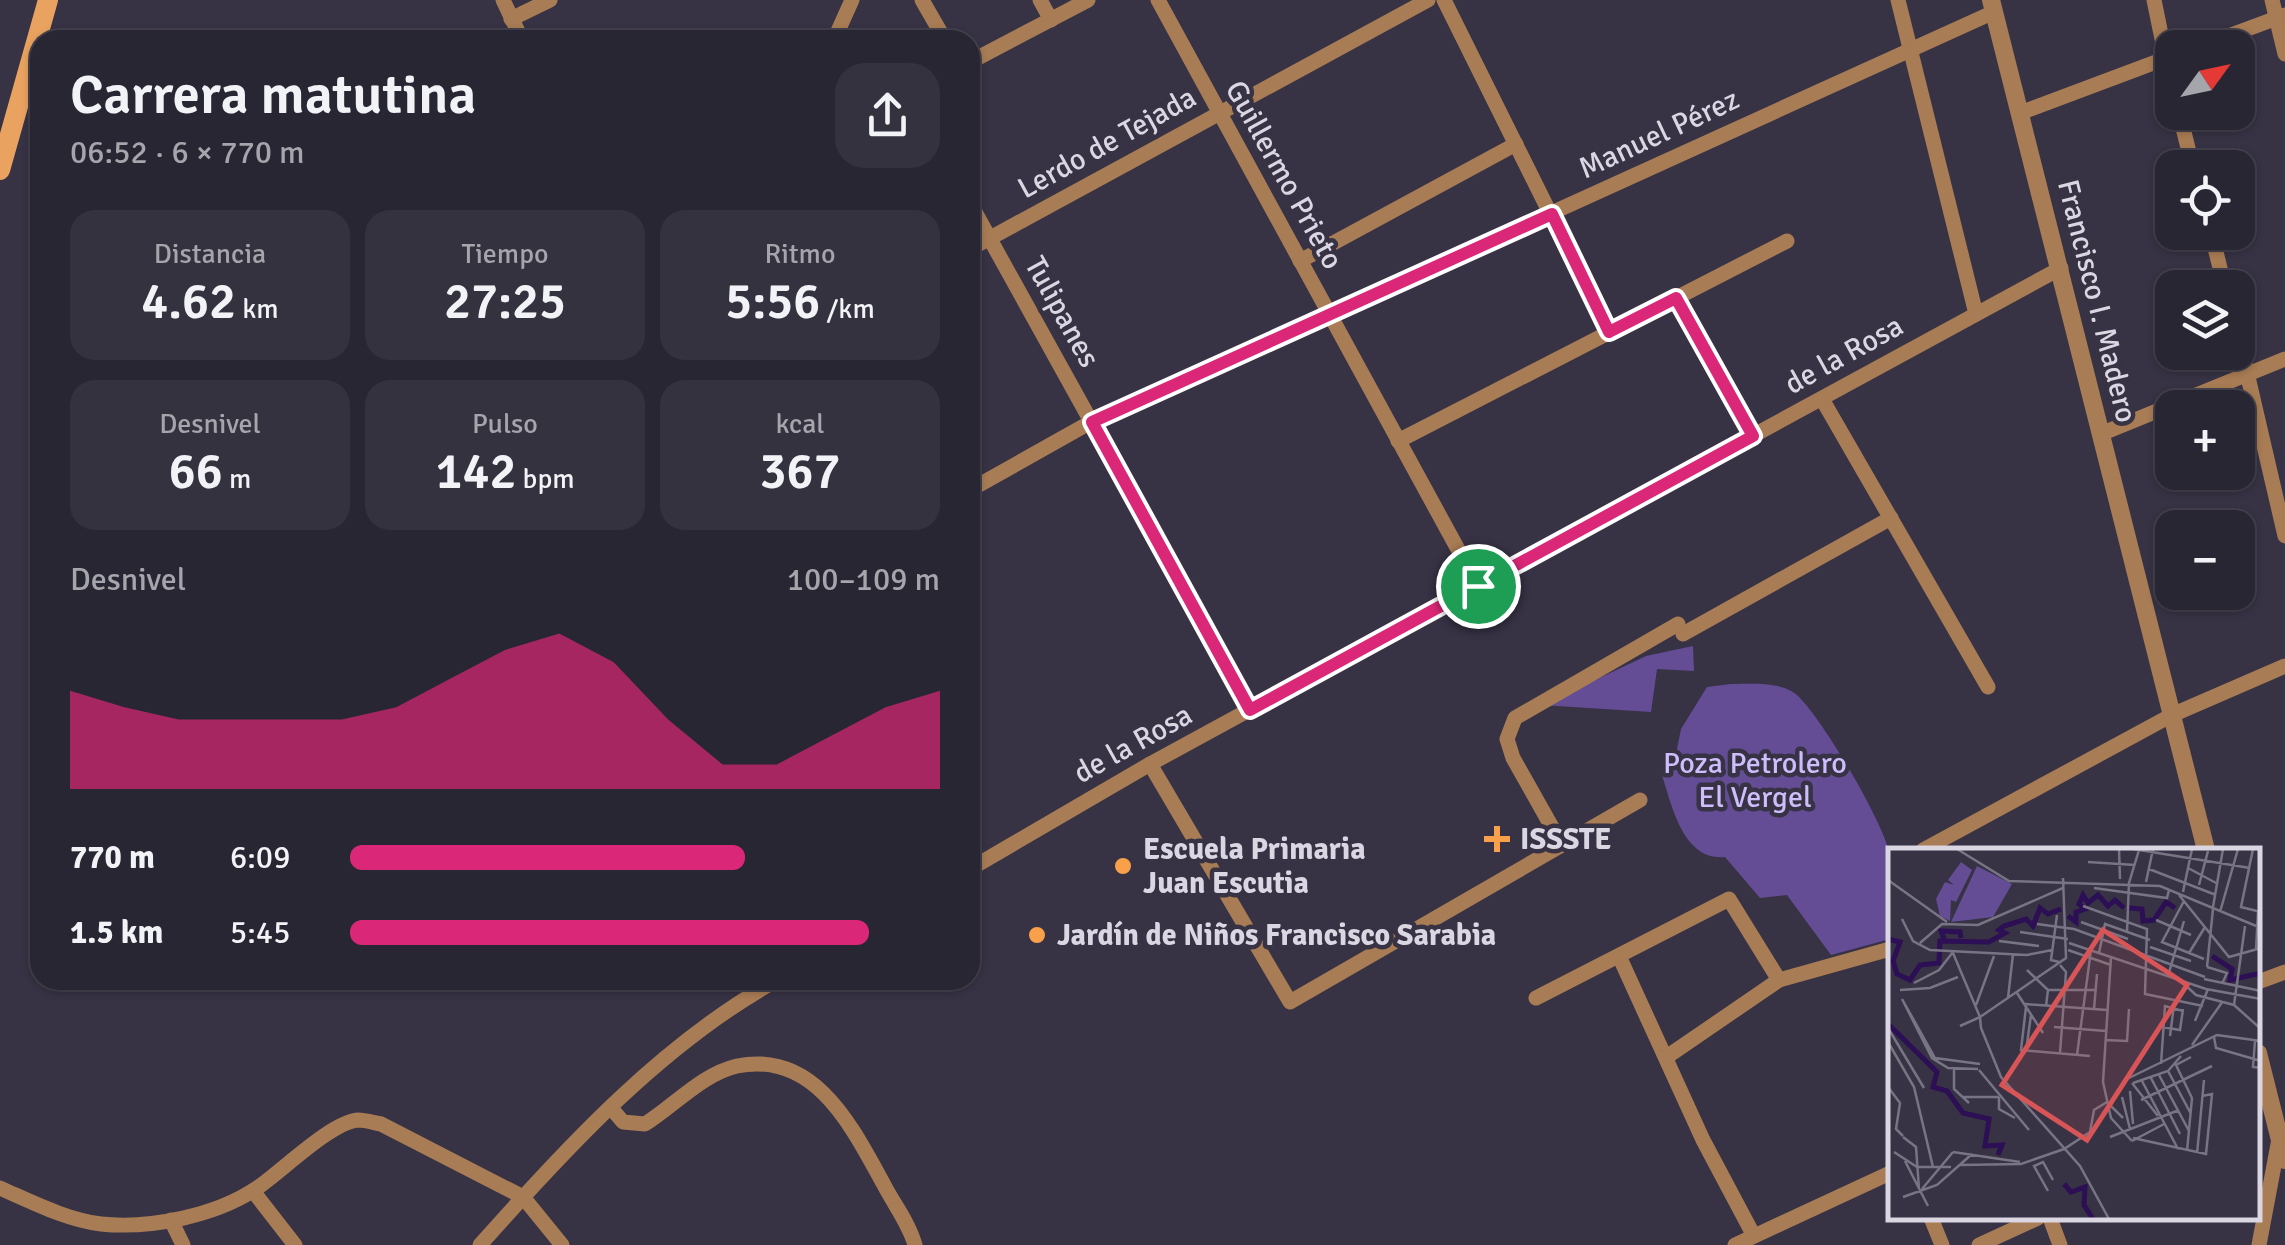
<!DOCTYPE html>
<html lang="es">
<meta charset="utf-8">
<style>
:root{--surface:#292633;--page:#35323f;--text:#f1f3f6;--muted:#a5a5ac;--line:#45434e;--accent:#db2777}
body{margin:0;font-family:Signika,sans-serif;background:var(--page);color:var(--text);height:100vh;display:flex;flex-direction:column;font-size:38px;white-space:nowrap}
*{box-sizing:border-box;margin:0}
p{font-size:32px;color:var(--muted)}
.icon{flex:none;width:55px;height:55px;fill:none;stroke:currentColor;stroke-width:2;stroke-linecap:round;stroke-linejoin:round}
.map{position:relative;flex:1;overflow:hidden}
.panel{position:absolute;left:30px;top:30px;width:950px;height:960px;display:flex;flex-direction:column;background:var(--surface);border-radius:30px;box-shadow:0 2px 8px #0004,0 0 0 2px var(--line)}
.panel>*{flex:none}
.needle{width:65px;rotate:57deg}
.controls{position:absolute;left:2155px;top:30px;display:grid;gap:20px}
.controls a{display:grid;place-items:center;width:100px;height:100px;border-radius:20px;background:var(--surface);box-shadow:0 2px 8px #0004,0 0 0 2px var(--line);font-size:50px}
.pin{position:absolute;display:grid;place-items:center;width:85px;height:85px;color:#fff;margin:-42px;border:5px solid #fff;border-radius:50%;box-shadow:0 2px 10px #0007}
.round{display:grid;place-items:center;flex:none;width:105px;height:105px;border-radius:30px;background:var(--page)}
.headline{display:flex;align-items:center;justify-content:space-between;height:170px;padding:0 40px}
h1{font-size:55px;font-weight:600;line-height:75px}
.stats{display:grid;grid-template-columns:repeat(3,1fr);gap:15px;height:170px;padding:10px 40px}
.stats div{display:grid;align-content:center;border-radius:25px;background:var(--page);text-align:center}
.stats b{font-size:50px;font-weight:600}
.stats small{font-size:28px;font-weight:400}
.stats p{font-size:28px}
.chart{height:280px;padding:20px 40px}
.chart p{display:flex;justify-content:space-between}
.chart svg{width:100%;height:180px;margin-top:10px;fill:var(--accent);opacity:.7}
ul{padding:0 40px;list-style:none;font-size:32px}
li{display:grid;grid-template-columns:160px 120px 1fr;align-items:center;height:75px}
li i{height:25px;border-radius:12px;background:var(--accent)}
.map>svg:first-child{display:block}
.green{fill:#644d95}
.lines{fill:none;stroke-linecap:round;stroke-linejoin:round}
.minor{stroke:#a87c54;stroke-width:15}
.tertiary{stroke:#a87c54;stroke-width:18}
.secondary{stroke:#eaa260;stroke-width:20}
.route-casing{stroke:#fff;stroke-width:20}
.route{stroke:#db2777;stroke-width:12}
.poi-dot{fill:#f8a14a;stroke:#373244;stroke-width:4}
.labels{text-anchor:middle;dominant-baseline:central;stroke-width:9;stroke-linejoin:round;paint-order:stroke}
.street-label{font-size:30px;fill:#dad7e3;stroke:#373244}
.park-label{font-size:30px;fill:#cdbdfb;stroke:#373244}
.poi-label{font-size:30px;font-weight:bold;fill:#dad7e3;stroke:#373244;text-anchor:start}
.inset-river{fill:none;stroke:#2c0f54;stroke-width:5}
.inset-road{fill:none;stroke:#787484;stroke-width:2.5}
.view{fill:#d75457;fill-opacity:0.15;stroke:#d75457;stroke-width:5}
.inset-edge{fill:none;stroke:#dad7e3;stroke-width:5}
</style>
<div class="map">
<svg width="2285" height="1245" viewBox="0 0 2285 1245">
<rect width="100%" height="100%" fill="#373244"/>
<!-- green -->
<g class="green">
<polygon points="1693,646 1694,671 1657,669 1651,712 1542,705 1646,656"/>
<path d="M1731 684C1751 684 1783 681 1798 696 1823 720 1883 821 1890 855 1895 881 1890 913 1890 939L1831 955 1787 895 1760 898 1725 857C1683 861 1672 806 1661 772L1676 754 1681 729 1707 687Z"/>
</g>
<g class="lines">
<!-- minor -->
<g class="minor">
<polyline points="503,0 522,40"/>
<polyline points="922,0 945,40"/>
<polyline points="1040,0 1051,20"/>
<polyline points="1158,0 1478,586"/>
<polyline points="1444,0 1609,332"/>
<polyline points="1898,0 1976,314"/>
<polyline points="2154,0 2172,88"/>
<polyline points="2272,0 2285,54"/>
<polyline points="511,19 550,0"/>
<polyline points="834,40 852,0"/>
<polyline points="2196,48 2285,15"/>
<polyline points="970,62 1088,0"/>
<polyline points="2179,112 2193,168"/>
<polyline points="2020,113 2172,56"/>
<polyline points="970,203 1251,710"/>
<polyline points="2211,232 2225,288"/>
<polyline points="970,249 1428,0"/>
<polyline points="1300,261 1516,144"/>
<polyline points="1676,298 1753,436"/>
<polyline points="2238,334 2285,536"/>
<polyline points="1822,399 1988,687"/>
<polyline points="2103,433 2285,359"/>
<polyline points="1398,441 1787,241"/>
<polyline points="970,490 1091,422 1994,12"/>
<polyline points="1683,634 1891,518"/>
<polyline points="1150,764 1290,1002 1640,800"/>
<polyline points="1562,845 1513,758 1507,739 1515,718 1678,624"/>
<polyline points="1923,850 2172,715 2285,666"/>
<polyline points="970,869 1150,764 2061,268"/>
<polyline points="1619,956 1703,1140 1754,1236"/>
<polyline points="2258,982 2285,972"/>
<polyline points="1536,998 1729,899 1779,980"/>
<polyline points="1668,1056 1779,980 1890,949"/>
<path d="M612 1109 623 1122 645 1124C674 1106 702 1074 737 1066 815 1050 852 1127 883 1183 893 1203 909 1223 915 1245"/>
<path d="M0 1188C32 1202 67 1220 101 1224 150 1229 216 1216 257 1188 281 1172 331 1122 358 1120 365 1120 375 1123 381 1124L523 1197 562 1245"/>
<polyline points="253,1191 295,1245"/>
<polyline points="1931,1218 1942,1245"/>
<polyline points="2050,1218 2060,1245"/>
<polyline points="171,1220 183,1245"/>
<path d="M480 1245C567 1147 663 1043 777 980"/>
<polyline points="1735,1245 1890,1173"/>
<polyline points="1979,1245 2038,1218"/>
<polyline points="2259,1245 2279,1139"/>
</g>
<!-- tertiary -->
<g class="tertiary">
<polyline points="1991,0 2206,850"/>
<polyline points="2258,1053 2285,1160"/>
</g>
<!-- secondary -->
<polyline class="secondary" points="0,170 48,0"/>
</g>
<g class="lines">
<!-- route casing -->
<g class="route-casing">
<polygon id="route" points="1552,214 1609,332 1676,298 1753,436 1250,710 1092,422"/>
</g>
<!-- route -->
<use href="#route" class="route"/>
</g>
<!-- markers -->
<g class="poi-dot">
<path d="M1492 824h10v10h10v10h-10v10h-10v-10h-10v-10h10z"/>
<circle cx="1123" cy="866" r="10"/>
<circle cx="1037" cy="935" r="10"/>
</g>
<g class="labels">
<!-- street labels -->
<g class="street-label">
<text transform="translate(1659 134) rotate(-25)">Manuel Pérez</text>
<text transform="translate(1107 143) rotate(-29)">Lerdo de Tejada</text>
<text transform="translate(1284 175) rotate(61)">Guillermo Prieto</text>
<text transform="translate(2097 301) rotate(76)">Francisco I. Madero</text>
<text transform="translate(1062 312) rotate(61)">Tulipanes</text>
<text transform="translate(1844 355) rotate(-29)">de la Rosa</text>
<text transform="translate(1133 744) rotate(-29)">de la Rosa</text>
</g>
<!-- park labels -->
<g class="park-label">
<text x="1755" y="763">Poza Petrolero<tspan x="1755" dy="34">El Vergel</tspan></text>
</g>
<!-- poi labels -->
<g class="poi-label">
<text x="1520" y="839">ISSSTE</text>
<text x="1143" y="849">Escuela Primaria<tspan x="1143" dy="34">Juan Escutia</tspan></text>
<text x="1057" y="935">Jardín de Niños Francisco Sarabia</text>
</g>
</g>
<!-- overview -->
<g transform="translate(1888 848)">
<rect width="372" height="372" fill="#373244"/>
<path d="M73 14 84 22 68 54 63 52 62 73 52 68 48 51 57 34 66 37 60 32ZM89 18 124 36 105 69 63 74Z" fill="#644d95"/>
<path class="inset-river" d="M241 60 254 61 255 73 266 72 278 54 287 60M180 68 188 74V64L197 61 191 56 195 47 200 55 210 47 220 58 227 52 236 60M0 91 12 94 5 113 9 126 22 132 32 117 51 115 52 93 101 94 117 85 111 82 116 78 138 71 145 78 152 60 160 66 173 61M57 93 53 83 72 84 73 90M324 108 344 121 342 132 373 125M0 176 49 224 45 239 59 243 75 265 101 271 97 298 114 297 110 307M176 336 183 344 197 339 196 357 205 371"/>
<path class="inset-road" d="M69 1 121 33 272 38 373 80M231 1 232 31M245 1 362 20M365 1 353 59 373 64M200 14 247 17M300 20 330 36M261 21 328 47M175 30 178 110 92 169 93 180 113 229 192 318 221 371M0 32 59 74M258 34 265 1M311 37 320 3M206 40 279 50 281 42M295 44 304 1M291 47 341 109 373 100M296 53 274 94 316 111M195 58 259 81 257 146 315 158M325 59 335 1M332 64 350 1M169 67 163 112 171 114M14 71 25 93 42 102 139 107 164 102M268 72 303 87M193 74 240 91M149 76 186 81 317 129M132 84 180 91M239 84 241 35 251 2M111 93 151 98M32 95 54 76 90 77 175 40M181 95 318 141 373 151M262 99 303 113M180 102 223 117M368 102 370 63M65 105 92 169 72 178M211 105 217 76 262 92M301 105 317 79M223 109 215 234 223 270 244 293M172 117 178 124 172 205M319 119 325 61M319 119 339 125 334 136M139 122 160 142 158 158M280 128 296 73M316 131 373 143M293 133 308 147 346 157 373 181M26 135 51 122 65 104M12 142 42 140 70 129M160 142H208M129 145 155 185M120 150 125 106M137 156 219 162M88 157 106 108M346 157 357 78M138 159 133 202 202 208M206 161 209 126M307 173 320 141M166 179 218 183M274 179 292 182 295 161M0 180 36 240M282 188 286 157M326 189 328 200 373 213M217 192 239 193 241 161M367 193 365 219 373 220M0 194 26 239 45 319M304 197 335 153M138 203 143 167M189 207 203 102M303 209 288 217 304 250M273 216 277 158 295 163M66 220V241L81 255M90 221 60 220 44 210 14 151 47 210 92 216M91 222 141 282M280 223 303 266M271 227 301 283M241 230 329 187 373 193M263 230 292 286M254 233 290 301M244 235 270 268M245 235 280 223 293 208M0 239 12 255 8 281 15 288M242 243 245 276M74 249H111M111 249V261L127 270M234 249 242 281M253 252 324 218M15 289 28 299 31 341M222 289 291 262M245 290 318 306 324 246 314 248M244 293 276 276M299 303 304 250M6 304 29 319H63M65 304 132 314M309 306 316 232M17 313 40 358M72 317 133 316 176 301 202 284 206 262 219 254 235 270M34 341 65 304M160 343 146 318 155 314 165 332M15 349 49 337 84 306"/>
<path class="view" d="M215 82 299 137 199 292 114 237Z"/>
<rect width="372" height="372" class="inset-edge"/>
</g>
</svg>
<div class="controls">
<a><svg class="needle" viewBox="-14 -14 28 28"><path d="M0-13l5 13h-10z" fill="#e53935"/><path d="M0 13l5-13h-10z" fill="#a5a5ac"/></svg></a>
<a><svg class="icon" aria-label="locate" viewBox="0 0 24 24"><circle cx="12" cy="12" r="6"/><path d="M12 2v4M12 18v4M2 12h4M18 12h4"/></svg></a>
<a><svg class="icon" aria-label="layers" viewBox="0 0 24 24"><path d="M12 4l9 5-9 5-9-5zM3 14l9 5 9-5"/></svg></a>
<a>+</a>
<a>−</a>
</div>
<div class="pin" style="left:1478px;top:586px;background:#1e9e55"><svg class="icon" aria-label="arrive" viewBox="0 0 24 24"><path d="M6 21V4h12l-3 4 3 4H6"/></svg></div>
<section class="panel">
<div class="headline"><div><h1>Carrera matutina</h1><p>06:52 · 6 × 770 m</p></div><a class="round"><svg class="icon" aria-label="share" viewBox="0 0 24 24"><path d="M12 15V3M7 8l5-5 5 5M5 13v7h14v-7"/></svg></a></div>
<div class="stats">
<div><p>Distancia</p><b>4.62<small> km</small></b></div>
<div><p>Tiempo</p><b>27:25</b></div>
<div><p>Ritmo</p><b>5:56<small> /km</small></b></div>
</div>
<div class="stats">
<div><p>Desnivel</p><b>66<small> m</small></b></div>
<div><p>Pulso</p><b>142<small> bpm</small></b></div>
<div><p>kcal</p><b>367</b></div>
</div>
<div class="chart"><p><span>Desnivel</span>100–109 m</p>
<svg viewBox="0 0 160 44" preserveAspectRatio="none"><path d="M0 44V20L10 24L20 27L30 27L40 27L50 27L60 24L70 17L80 10L90 6L100 13L110 27L120 38L130 38L140 31L150 24L160 20V44z"/></svg>
</div>
<ul>
<li><b>770 m</b>6:09<i style="width:67%"></i></li>
<li><b>1.5 km</b>5:45<i style="width:88%"></i></li>
</ul>
</section>
</div>
